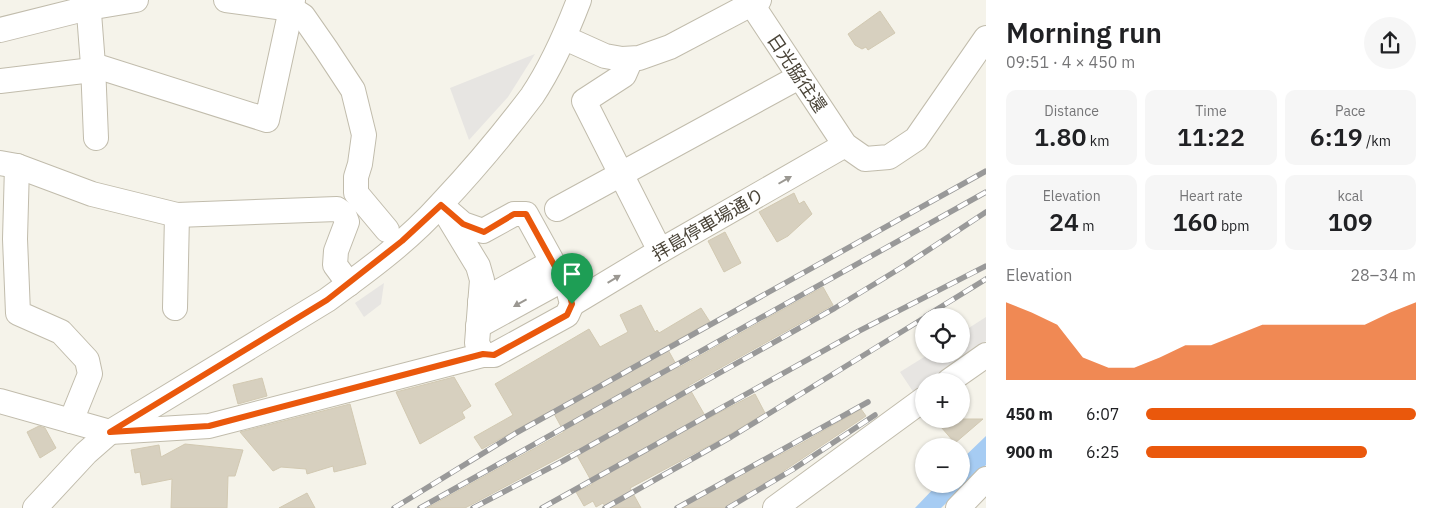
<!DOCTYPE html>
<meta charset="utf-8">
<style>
:root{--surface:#fff;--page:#f6f6f6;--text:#202124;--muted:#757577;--accent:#ea580c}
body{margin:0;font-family:"IBM Plex Sans","Noto Sans JP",sans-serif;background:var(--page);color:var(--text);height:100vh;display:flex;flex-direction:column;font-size:19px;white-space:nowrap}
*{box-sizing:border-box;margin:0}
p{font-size:16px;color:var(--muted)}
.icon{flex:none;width:28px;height:28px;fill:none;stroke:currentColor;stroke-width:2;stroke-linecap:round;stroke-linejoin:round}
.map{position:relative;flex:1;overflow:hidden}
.sheet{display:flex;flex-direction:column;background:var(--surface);width:450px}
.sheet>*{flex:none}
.buttons{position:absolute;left:915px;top:308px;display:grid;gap:10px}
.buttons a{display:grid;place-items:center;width:55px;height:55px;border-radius:50%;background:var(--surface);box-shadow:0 1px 4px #0004;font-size:25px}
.pin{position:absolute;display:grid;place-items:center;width:42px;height:42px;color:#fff;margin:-51px -21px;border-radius:50% 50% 50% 0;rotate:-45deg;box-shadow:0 0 5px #0007}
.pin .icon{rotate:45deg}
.round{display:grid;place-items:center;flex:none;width:52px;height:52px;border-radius:26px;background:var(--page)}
.overview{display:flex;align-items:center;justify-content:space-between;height:85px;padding:0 20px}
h1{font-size:28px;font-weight:600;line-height:38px}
.metrics{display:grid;grid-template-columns:repeat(3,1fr);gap:8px;height:85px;padding:5px 20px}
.metrics div{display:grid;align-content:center;border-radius:10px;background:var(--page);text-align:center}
.metrics b{font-size:25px;font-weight:600}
.metrics small{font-size:14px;font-weight:400}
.metrics p{font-size:14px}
.chart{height:140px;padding:10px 20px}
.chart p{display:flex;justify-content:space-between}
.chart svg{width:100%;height:90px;margin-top:5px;fill:var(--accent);opacity:.7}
ul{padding:0 20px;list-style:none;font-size:16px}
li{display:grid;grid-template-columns:80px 60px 1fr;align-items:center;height:38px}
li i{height:12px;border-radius:6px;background:var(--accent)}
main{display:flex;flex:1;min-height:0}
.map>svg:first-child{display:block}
.parking{fill:#e7e5e2}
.water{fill:#a6ccf3}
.building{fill:#d7d0bf;stroke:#d2c9b2}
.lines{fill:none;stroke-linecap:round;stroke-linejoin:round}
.minor-casing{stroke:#c1bcac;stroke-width:26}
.minor{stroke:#fff;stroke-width:24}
.rail-casing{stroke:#999;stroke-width:5.5}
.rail{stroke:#fff;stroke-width:4;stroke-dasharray:11;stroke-linecap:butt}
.oneway{fill:#9b9892}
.route-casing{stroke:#fff;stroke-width:10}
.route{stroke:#ea580c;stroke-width:6}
.labels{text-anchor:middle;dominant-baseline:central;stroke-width:4.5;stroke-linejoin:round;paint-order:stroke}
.street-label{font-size:18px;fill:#4a4438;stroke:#fff}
</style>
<main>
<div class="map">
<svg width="986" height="508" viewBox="0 0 986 508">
<rect width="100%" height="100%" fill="#f5f3ea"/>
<!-- parking -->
<g class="parking">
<polygon points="535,54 508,97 469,140 450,88"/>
<polygon points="384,283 381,304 364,317 355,303"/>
<polygon points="986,317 986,341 930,381 924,381 924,386 914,393 900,372 929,354 961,354 961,333"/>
</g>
<!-- water -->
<polygon class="water" points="986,436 986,465 941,508 915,508 938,484 961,484 961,460"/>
<!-- building -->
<g class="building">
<polygon points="880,11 895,33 868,50 866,47 862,49 855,45 848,34"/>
<polygon points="794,193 799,204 804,201 812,214 788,236 777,242 759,212"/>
<polygon points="725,232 741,263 724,272 708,241"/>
<polygon points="823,287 833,305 688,386 707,419 755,394 765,413 727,436 630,488 641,508 606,508 603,503 596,507 593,501 584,506 576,492 593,484 574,450 465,508 427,508 564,432 552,410 482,449 474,437 513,415 495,384 589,329 600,347 628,332 620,315 641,305 655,332 657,330 659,333 701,308 710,322 666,346 678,368"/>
<polygon points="454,377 471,406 462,412 465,418 420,444 396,392"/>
<polygon points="262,378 267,396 238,404 233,385"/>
<polygon points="350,404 366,464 334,472 333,466 307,474 306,469 281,467 273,471 240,432"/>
<polygon points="861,409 866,416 782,472 783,474 725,508 679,508 774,456 774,458 802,443"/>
<polygon points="934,419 983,419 955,443"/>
<polygon points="39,426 45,428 56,448 40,458 27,432"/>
<polygon points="185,444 243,450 235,476 228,476 227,508 171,508 172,479 142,485 140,472 135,473 131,450 159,445 161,457"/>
<polygon points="307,493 315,508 279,508"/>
</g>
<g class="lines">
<!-- minor casing -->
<g class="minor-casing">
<g id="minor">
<polyline points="88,0 93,65 267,120 293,0"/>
<polyline points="226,0 292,9 303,16 326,49 353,90 364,135 360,164 356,177 356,193 387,230"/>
<polyline points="749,0 845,145 865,159 889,157 916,139 986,38"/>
<polyline points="0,30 88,8 136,0"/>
<polyline points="565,38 605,56 622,59 639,58 670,47 759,0"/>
<polyline points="631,59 624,75 584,101 660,251"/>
<polyline points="93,65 96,138"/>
<polyline points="0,81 92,70"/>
<polyline points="0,163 17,166 92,194 177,215 337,209 344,214 347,222 336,251 335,265 349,284"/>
<polyline points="17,166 15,239 18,313 61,332 87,360 90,374 71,421"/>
<polygon points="441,205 463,224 483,231 514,214 526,214 569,292 572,304 567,315 494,355 483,355 477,343 482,280 478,266"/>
<polyline points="557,209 799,77"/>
<polyline points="480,302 552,262"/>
<polyline points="572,304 660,251 845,145"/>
<polyline points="175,308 177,215"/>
<polyline points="478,326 562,280"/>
<polyline points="949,381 986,355"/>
<polyline points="0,401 110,432 209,426 483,355"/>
<path d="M35 508 86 453 110 432 327 300C367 271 408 241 441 204 473 170 504 133 532 96 552 66 566 34 579 0"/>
<polyline points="775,508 924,399"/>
<polyline points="958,508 986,479"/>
</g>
</g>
<!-- minor -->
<use href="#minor" class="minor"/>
<!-- rail casing -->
<g class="rail-casing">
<g id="rail">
<polyline points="926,316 986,279"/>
<polyline points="394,508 516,433 986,171"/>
<polyline points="420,508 986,192"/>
<polyline points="473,508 563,461 835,308 904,266 986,212"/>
<polyline points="542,508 859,331 986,266"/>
<polyline points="605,508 731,437 924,318"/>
<polyline points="677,508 868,402"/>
<polyline points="728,508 792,470 875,415"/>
</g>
</g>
<!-- rail -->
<use href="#rail" class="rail"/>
</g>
<!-- one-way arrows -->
<defs><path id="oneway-solid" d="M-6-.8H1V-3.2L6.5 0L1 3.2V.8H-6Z" transform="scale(1.25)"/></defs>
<g class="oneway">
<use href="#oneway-solid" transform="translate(785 180) rotate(-30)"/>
<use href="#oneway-solid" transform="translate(614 279) rotate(-31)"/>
<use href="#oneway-solid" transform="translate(520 303) rotate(151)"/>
</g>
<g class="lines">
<!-- route casing -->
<g class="route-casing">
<polygon id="route" points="441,205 463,224 484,232 514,214 526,214 569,292 572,304 567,315 494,355 483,354 209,426 110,432 327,300 402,241"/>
</g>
<!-- route -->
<use href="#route" class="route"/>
</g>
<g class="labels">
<!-- street labels -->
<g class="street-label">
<text transform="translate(797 73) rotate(56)">日光脇往還</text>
<text transform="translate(708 224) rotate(-30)">拝島停車場通り</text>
</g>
</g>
</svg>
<div class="buttons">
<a><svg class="icon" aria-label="locate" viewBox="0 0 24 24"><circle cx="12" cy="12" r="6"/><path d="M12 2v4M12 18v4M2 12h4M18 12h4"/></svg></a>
<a>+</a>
<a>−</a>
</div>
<div class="pin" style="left:572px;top:304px;background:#1e9e55"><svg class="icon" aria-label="arrive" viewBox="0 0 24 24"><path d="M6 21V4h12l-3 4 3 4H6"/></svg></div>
</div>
<section class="sheet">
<div class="overview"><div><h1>Morning run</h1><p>09:51 · 4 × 450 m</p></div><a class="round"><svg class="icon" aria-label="share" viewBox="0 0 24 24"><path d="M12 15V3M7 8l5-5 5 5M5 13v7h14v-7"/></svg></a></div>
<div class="metrics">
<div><p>Distance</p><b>1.80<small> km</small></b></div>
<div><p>Time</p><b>11:22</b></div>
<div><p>Pace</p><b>6:19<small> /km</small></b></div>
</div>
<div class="metrics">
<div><p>Elevation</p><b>24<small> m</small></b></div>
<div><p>Heart rate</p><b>160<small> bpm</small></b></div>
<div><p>kcal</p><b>109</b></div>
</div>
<div class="chart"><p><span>Elevation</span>28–34 m</p>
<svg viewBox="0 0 160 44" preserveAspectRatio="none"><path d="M0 44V6L10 11L20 17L30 33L40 38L50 38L60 33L70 27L80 27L90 22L100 17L110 17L120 17L130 17L140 17L150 11L160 6V44z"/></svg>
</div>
<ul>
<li><b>450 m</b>6:07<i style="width:100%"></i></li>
<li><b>900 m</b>6:25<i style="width:82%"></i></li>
</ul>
</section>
</main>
